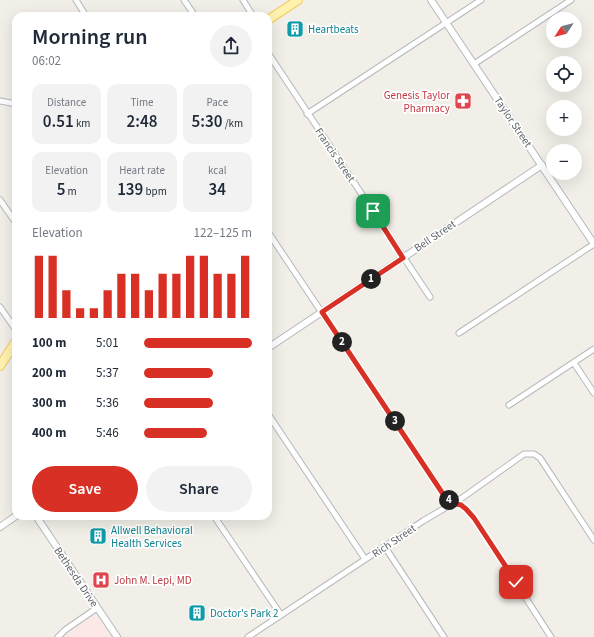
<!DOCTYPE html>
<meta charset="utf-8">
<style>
:root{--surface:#fff;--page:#f2f2f3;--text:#1f2937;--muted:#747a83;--accent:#d93025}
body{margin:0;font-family:"Source Sans 3",sans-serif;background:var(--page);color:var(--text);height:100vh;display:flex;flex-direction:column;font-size:15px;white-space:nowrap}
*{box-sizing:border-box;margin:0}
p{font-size:13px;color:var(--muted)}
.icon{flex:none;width:22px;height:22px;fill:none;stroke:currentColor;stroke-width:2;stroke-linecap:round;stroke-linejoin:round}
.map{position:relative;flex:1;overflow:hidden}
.drawer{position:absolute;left:12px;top:12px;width:260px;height:508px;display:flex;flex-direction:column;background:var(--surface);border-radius:12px;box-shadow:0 4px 16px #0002}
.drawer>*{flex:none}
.needle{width:26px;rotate:234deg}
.fabs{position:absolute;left:546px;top:12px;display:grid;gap:8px}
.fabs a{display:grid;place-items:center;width:36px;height:36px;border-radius:50%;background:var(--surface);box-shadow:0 4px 16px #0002;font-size:20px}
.pin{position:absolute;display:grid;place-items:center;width:34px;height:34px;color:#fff;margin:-17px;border-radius:8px;box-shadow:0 2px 6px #0006}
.km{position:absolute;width:20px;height:20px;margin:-10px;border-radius:50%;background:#222;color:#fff;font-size:11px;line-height:20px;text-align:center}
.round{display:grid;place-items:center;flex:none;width:42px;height:42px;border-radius:21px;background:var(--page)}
.summary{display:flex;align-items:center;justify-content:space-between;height:68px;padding:0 20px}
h1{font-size:22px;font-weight:600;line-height:30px}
.figures{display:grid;grid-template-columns:repeat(3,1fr);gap:6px;height:68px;padding:4px 20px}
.figures div{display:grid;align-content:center;border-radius:10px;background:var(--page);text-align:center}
.figures b{font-size:17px;font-weight:600}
.figures small{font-size:11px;font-weight:400}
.figures p{font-size:11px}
.chart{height:112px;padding:8px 20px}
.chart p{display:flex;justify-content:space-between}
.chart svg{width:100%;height:72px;margin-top:4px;stroke:var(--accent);stroke-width:6}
.action{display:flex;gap:8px;margin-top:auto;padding:8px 20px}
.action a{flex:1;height:46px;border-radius:24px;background:var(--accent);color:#fff;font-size:16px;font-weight:600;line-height:46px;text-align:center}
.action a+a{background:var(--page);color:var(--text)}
ul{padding:0 20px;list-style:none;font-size:13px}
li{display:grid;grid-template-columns:64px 48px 1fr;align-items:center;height:30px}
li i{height:10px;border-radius:5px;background:var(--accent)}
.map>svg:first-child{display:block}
.medical{fill:#fce8e6}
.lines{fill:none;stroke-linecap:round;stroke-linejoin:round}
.minor-casing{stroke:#b5b8bc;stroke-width:7}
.tertiary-casing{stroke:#b5b8bc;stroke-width:8}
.primary-casing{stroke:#f2c960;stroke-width:10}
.minor{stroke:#fff;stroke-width:5}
.tertiary{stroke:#fff;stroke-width:6}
.primary{stroke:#fff2af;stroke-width:8}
.route-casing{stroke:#fff;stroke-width:8}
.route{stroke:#d93025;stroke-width:5}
.labels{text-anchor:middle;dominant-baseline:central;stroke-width:3.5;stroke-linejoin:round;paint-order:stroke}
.culture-label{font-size:11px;fill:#0d838f;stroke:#fff;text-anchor:start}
.health-label{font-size:11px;fill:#be3a42;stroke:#fff;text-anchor:end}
.street-label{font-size:11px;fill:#5f6368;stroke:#fff}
</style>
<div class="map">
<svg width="594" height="637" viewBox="0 0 594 637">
<rect width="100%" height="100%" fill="#f1efe8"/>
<!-- medical -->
<polygon class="medical" points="92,616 98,617 111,637 63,637"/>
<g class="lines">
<!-- minor casing -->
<g class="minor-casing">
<g id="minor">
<polyline points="76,0 86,16"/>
<polyline points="184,0 195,16"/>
<polyline points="243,0 253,16"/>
<polyline points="268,53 430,297"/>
<polyline points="474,64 571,0"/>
<polyline points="0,101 16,104"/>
<polyline points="307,114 481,0"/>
<polyline points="0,200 16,223"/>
<polyline points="268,232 443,494 452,503 461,505 466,509 474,518 551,637"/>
<polyline points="0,307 16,330"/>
<polyline points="459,333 594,244"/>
<polyline points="574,363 594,393"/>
<polyline points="509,405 594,349"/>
<polyline points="268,414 365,559"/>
<polyline points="214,516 281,615"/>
<polyline points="385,547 444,637"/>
<polyline points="58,637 65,630 97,608"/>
<polyline points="248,637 423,521 462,498 524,454 534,454 540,458 594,540"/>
</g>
</g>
<!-- tertiary casing -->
<g class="tertiary-casing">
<g id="tertiary">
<polyline points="431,0 594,244"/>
<polyline points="268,348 542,165"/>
<polyline points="36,516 117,637"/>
<polyline points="0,527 16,516"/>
</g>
</g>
<!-- primary casing -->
<g class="primary-casing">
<g id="primary">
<polyline points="268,20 298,0"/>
<polyline points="0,366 16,341"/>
</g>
</g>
<!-- minor -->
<use href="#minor" class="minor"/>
<!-- tertiary -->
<use href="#tertiary" class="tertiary"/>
<!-- primary -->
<use href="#primary" class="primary"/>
</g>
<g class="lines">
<!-- route casing -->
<g class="route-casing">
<polyline id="route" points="373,211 403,258 322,312 443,494 452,503 461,505 466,509 474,518 516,582"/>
</g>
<!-- route -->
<use href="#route" class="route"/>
</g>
<!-- icons -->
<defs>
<g id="building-square" transform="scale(0.9)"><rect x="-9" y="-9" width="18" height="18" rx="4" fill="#0f9aa8" stroke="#fff"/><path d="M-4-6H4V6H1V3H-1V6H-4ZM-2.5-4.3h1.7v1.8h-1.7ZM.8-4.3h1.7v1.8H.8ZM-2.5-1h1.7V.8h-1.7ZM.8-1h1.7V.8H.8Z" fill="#fff"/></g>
<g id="pharmacy-square" transform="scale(0.9)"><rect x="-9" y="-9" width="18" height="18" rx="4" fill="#e0444e" stroke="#fff"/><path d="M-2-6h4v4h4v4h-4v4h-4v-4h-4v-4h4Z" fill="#fff"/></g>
<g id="hospital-square" transform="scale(0.9)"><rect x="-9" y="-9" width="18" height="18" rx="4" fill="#e0444e" stroke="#fff"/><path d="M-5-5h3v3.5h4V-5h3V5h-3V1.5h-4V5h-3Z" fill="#fff"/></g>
</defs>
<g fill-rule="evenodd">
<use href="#building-square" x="295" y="29"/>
<use href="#pharmacy-square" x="463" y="101"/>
<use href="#building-square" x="98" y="536"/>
<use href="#hospital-square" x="101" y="580"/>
<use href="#building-square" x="197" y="613"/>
</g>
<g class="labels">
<!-- culture labels -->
<g class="culture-label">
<text x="308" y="29">Heartbeats</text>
<text x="111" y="530">Allwell Behavioral<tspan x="111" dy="13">Health Services</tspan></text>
<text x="210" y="613">Doctor's Park 2</text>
</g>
<!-- health labels -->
<g class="health-label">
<text x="450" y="95">Genesis Taylor<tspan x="450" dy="13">Pharmacy</tspan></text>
<text x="114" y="580" text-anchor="start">John M. Lepi, MD</text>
</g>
<!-- street labels -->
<g class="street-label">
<text transform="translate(513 122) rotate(56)">Taylor Street</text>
<text transform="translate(335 155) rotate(56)">Francis Street</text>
<text transform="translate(435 236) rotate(-34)">Bell Street</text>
<text transform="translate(394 541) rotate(-34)">Rich Street</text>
<text transform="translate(76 577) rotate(56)">Bethesda Drive</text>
</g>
</g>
</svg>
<div class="fabs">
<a><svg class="needle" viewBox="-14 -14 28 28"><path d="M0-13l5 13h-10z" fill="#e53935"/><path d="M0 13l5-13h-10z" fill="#747a83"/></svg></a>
<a><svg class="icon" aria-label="locate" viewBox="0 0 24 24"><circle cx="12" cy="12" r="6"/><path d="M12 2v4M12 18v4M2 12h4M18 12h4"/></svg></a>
<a>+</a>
<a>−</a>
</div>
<div class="pin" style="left:373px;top:211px;background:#1e9e55"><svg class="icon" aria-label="arrive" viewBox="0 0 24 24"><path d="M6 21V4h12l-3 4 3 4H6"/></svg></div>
<div class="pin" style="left:516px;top:582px;background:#d93025"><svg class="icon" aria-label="check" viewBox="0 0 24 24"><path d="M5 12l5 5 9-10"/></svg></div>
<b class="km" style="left:371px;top:279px">1</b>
<b class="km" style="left:342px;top:342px">2</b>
<b class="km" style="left:395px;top:421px">3</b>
<b class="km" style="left:449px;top:500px">4</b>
<section class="drawer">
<div class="summary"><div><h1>Morning run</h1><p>06:02</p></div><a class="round"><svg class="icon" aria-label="share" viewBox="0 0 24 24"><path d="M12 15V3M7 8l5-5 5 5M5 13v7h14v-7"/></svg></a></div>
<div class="figures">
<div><p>Distance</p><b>0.51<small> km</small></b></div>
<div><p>Time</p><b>2:48</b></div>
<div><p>Pace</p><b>5:30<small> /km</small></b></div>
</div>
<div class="figures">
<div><p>Elevation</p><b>5<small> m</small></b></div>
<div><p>Heart rate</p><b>139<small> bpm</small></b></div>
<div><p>kcal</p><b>34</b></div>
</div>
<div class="chart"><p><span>Elevation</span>122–125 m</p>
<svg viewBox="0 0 160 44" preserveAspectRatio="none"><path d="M5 44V6M15 44V6M25 44V27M35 44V38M45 44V38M55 44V27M65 44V17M75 44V17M85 44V27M95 44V17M105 44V17M115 44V6M125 44V6M135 44V17M145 44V17M155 44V6"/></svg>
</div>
<ul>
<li><b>100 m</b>5:01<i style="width:100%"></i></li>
<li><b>200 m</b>5:37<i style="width:64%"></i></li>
<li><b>300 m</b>5:36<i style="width:64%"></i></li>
<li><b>400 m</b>5:46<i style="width:58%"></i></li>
</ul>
<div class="action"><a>Save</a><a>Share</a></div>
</section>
</div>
